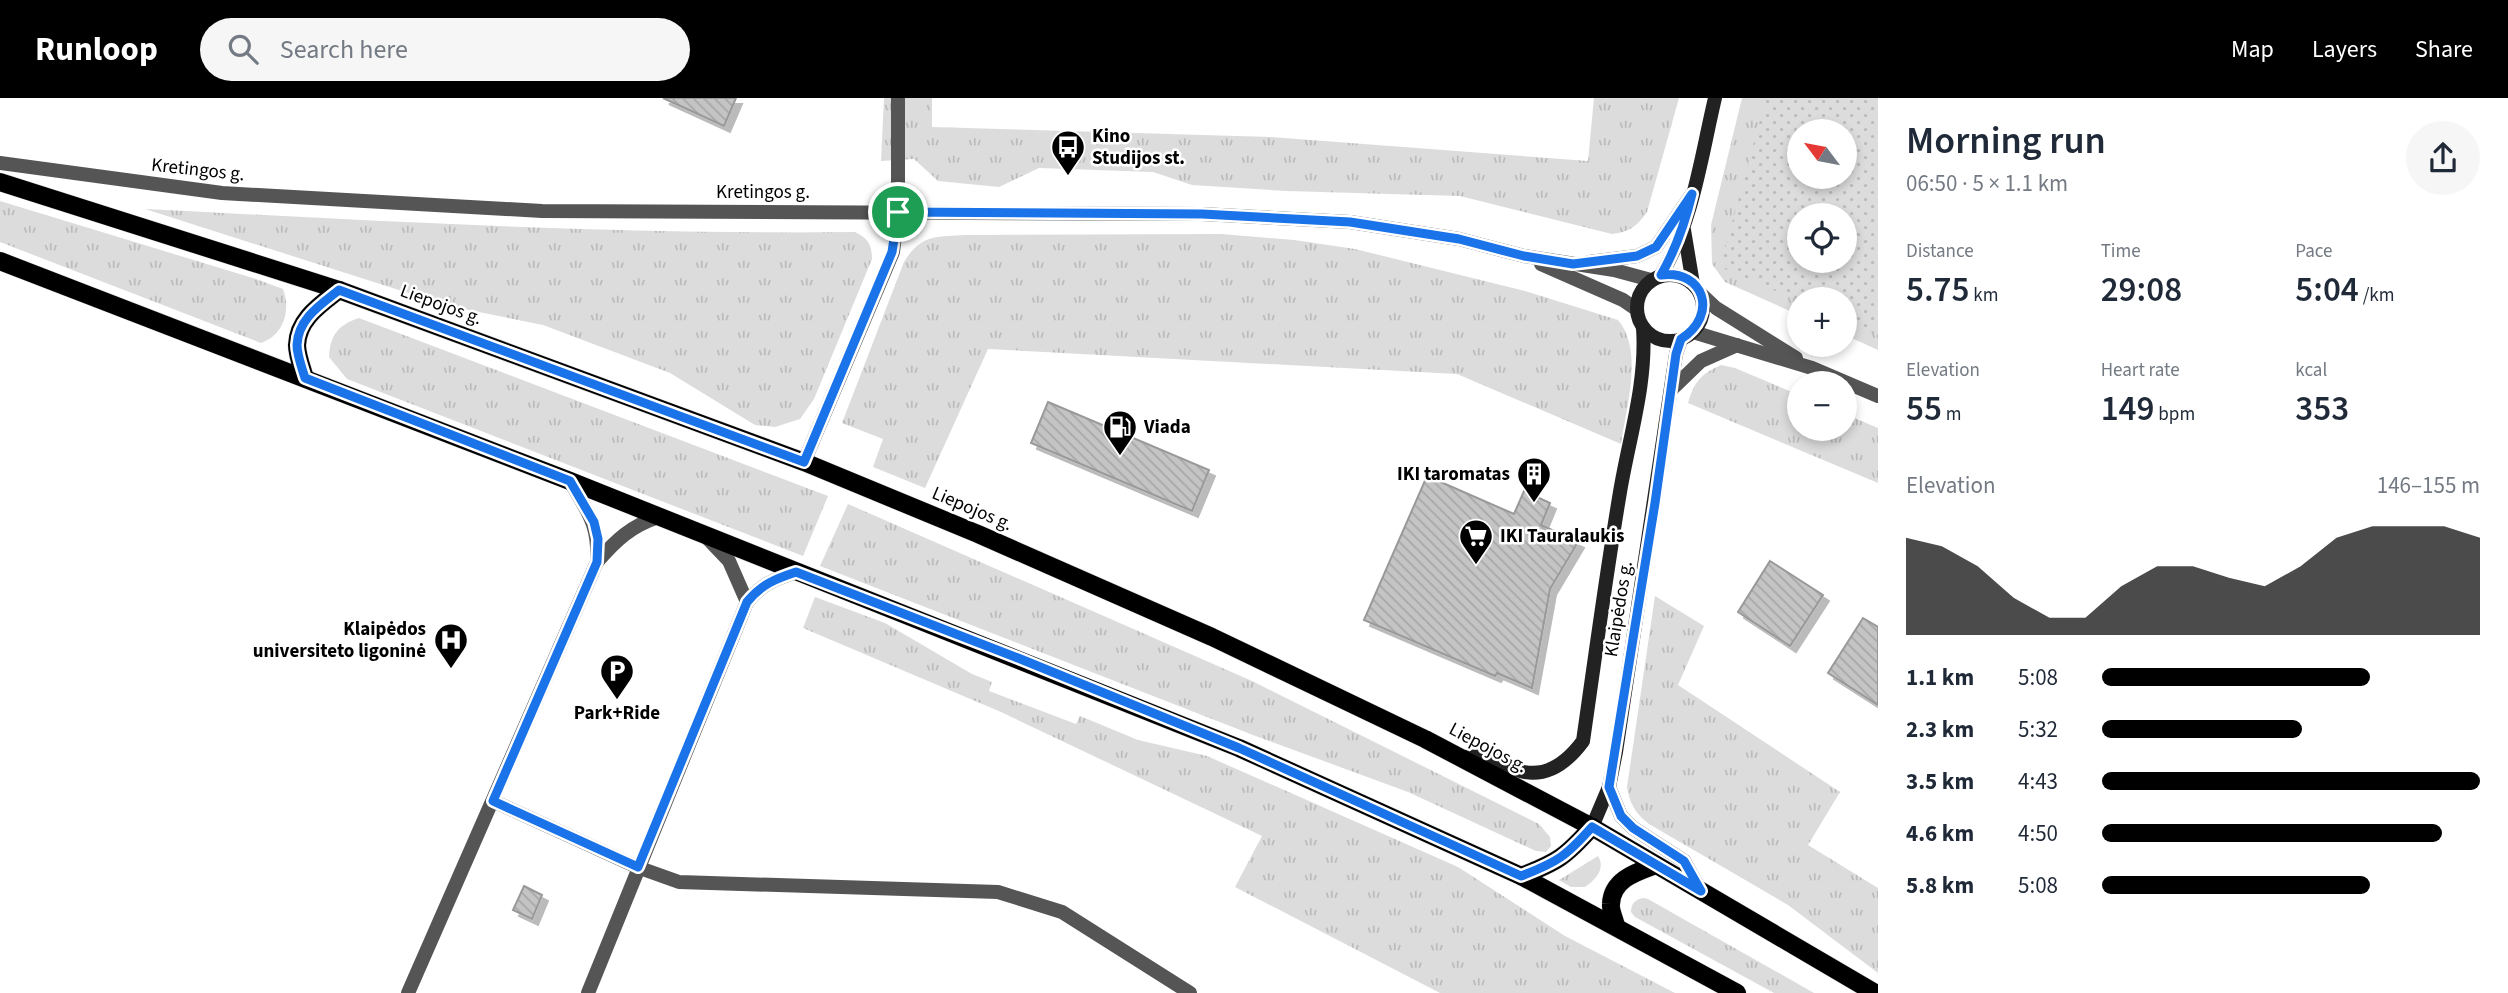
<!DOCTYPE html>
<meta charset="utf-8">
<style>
:root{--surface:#fff;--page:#f6f6f7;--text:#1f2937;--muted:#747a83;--accent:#000}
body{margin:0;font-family:"Source Sans 3",sans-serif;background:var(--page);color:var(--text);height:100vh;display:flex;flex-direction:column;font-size:26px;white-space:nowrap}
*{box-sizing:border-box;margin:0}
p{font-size:23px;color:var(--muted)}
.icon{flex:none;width:38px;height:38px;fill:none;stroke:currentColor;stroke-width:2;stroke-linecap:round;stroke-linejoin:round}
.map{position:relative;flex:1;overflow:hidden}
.panel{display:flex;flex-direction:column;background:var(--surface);width:630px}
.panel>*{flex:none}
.needle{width:46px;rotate:302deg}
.buttons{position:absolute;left:1787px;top:21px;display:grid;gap:14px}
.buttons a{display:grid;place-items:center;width:70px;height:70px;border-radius:50%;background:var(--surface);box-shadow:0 4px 10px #0003;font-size:35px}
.pin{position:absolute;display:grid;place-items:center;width:60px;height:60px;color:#fff;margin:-30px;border:4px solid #fff;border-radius:50%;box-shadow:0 2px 7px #0007}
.round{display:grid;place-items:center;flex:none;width:74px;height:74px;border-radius:37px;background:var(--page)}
.summary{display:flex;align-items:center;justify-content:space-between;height:119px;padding:0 28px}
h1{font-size:38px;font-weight:600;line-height:52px}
.stats{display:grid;grid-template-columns:repeat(3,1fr);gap:10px;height:119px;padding:7px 28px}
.stats div{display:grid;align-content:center}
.stats b{font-size:35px;font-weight:600}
.stats small{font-size:19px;font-weight:400}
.stats p{font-size:19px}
.chart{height:196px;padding:14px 28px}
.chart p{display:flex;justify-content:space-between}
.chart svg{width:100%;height:126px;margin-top:7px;fill:var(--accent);opacity:.7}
ul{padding:0 28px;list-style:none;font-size:23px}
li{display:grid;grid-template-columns:112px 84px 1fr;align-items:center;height:52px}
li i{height:18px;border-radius:9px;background:var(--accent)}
header{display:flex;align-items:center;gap:42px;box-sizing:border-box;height:98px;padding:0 35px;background:var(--accent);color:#fff}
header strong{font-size:33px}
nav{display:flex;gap:38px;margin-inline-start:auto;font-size:24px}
.search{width:490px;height:63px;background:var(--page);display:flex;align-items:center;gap:18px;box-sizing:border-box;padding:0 24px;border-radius:38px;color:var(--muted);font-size:26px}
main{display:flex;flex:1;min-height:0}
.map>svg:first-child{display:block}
.grass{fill:url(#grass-tufts);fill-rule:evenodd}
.park{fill:url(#park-dots);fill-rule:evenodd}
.building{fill:url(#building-back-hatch);stroke:#999;stroke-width:2;filter:url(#shadow)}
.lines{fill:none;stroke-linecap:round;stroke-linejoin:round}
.primary-casing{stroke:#dbdbdb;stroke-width:19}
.minor{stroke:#555;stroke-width:14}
.secondary{stroke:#222;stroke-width:14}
.primary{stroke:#000;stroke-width:18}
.route-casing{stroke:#fff;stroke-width:14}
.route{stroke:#1a73e8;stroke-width:9}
.labels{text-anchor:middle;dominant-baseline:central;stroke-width:5;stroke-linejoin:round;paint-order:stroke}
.poi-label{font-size:19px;font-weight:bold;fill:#000;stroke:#fff;text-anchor:start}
.street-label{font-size:19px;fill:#000;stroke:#fff}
</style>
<header>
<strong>Runloop</strong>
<div class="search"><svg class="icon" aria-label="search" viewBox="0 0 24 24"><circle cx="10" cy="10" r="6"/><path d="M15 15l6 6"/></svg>Search here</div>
<nav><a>Map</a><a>Layers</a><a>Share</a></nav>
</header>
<main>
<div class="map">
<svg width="1878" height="895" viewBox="0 0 1878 895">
<defs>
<pattern id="grass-tufts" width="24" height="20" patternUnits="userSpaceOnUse" patternTransform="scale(1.75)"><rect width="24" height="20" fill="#dcdcdc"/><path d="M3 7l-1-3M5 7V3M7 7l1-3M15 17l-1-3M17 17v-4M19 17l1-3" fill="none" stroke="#bbb"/></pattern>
<pattern id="park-dots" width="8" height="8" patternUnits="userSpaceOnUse" patternTransform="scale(1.75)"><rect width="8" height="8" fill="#dcdcdc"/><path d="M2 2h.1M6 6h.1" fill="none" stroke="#bbb" stroke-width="1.8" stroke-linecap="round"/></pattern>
<pattern id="building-back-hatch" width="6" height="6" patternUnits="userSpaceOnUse" patternTransform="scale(1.75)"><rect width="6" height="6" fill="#c4c4c4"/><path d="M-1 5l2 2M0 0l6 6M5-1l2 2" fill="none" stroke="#a7a7a7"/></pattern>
<filter id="shadow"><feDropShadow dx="6" dy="6" stdDeviation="0" flood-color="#0004"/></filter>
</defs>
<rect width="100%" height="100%" fill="#fff"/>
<!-- grass -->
<g class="grass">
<path d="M884 0H932V29L1271 39 1588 63 1594 0H1679L1647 114C1637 128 1630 134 1612 136L1460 98 1287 93 1192 87 1153 74 1039 70 999 89 938 83 914 61 881 63Z"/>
<path d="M1742 0H1878V252L1845 237 1844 201H1799V217L1725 184 1712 166 1711 127ZM1799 33H1844V79H1799ZM1799 117H1844V163H1799Z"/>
<path d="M0 103 256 181 283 191C291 212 284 237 261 245L0 144Z"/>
<path d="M145 111C382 123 618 137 855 134 868 140 872 147 872 161L814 301 800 321 775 329 755 327 670 275 543 227 449 208Z"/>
<path d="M1221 136 1294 142 1355 151 1525 193 1618 222C1644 253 1626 309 1621 346L1457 276 988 251 925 390 873 369 883 341 842 325 904 164C921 136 936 139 966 137Z"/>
<path d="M359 220 828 398 803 458 347 281 329 259C330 237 338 227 359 220Z"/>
<path d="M1721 267 1735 270 1799 297V331H1844L1845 316 1878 330V385L1688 305C1694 285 1700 276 1721 267Z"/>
<polygon points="848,406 1252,583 1539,726 1550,739 1551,748 1546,754 1536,753 1408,694 1253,637 820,468"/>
<path d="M1655 498 1704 528 1678 587 1840 694 1808 747 1878 790V875L1788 807 1649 726C1635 715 1630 706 1627 689Z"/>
<polygon points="815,499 885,525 972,576 992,584 989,593 1076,626 1080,618 1138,642 1207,658 1458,769 1565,838 1675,895 1440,895 1235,789 1262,738 1001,614 803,530"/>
<path d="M1598 758C1606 771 1595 782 1585 789H1571L1559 782Z"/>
<path d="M1644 800 1648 801 1814 895H1774L1635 819 1631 814C1631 806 1635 801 1644 800Z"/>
</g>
<!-- park -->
<path class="park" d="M1766 0H1878V237L1845 223 1844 201 1799 203 1720 169ZM1799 33H1844V79H1799ZM1799 117H1844V163H1799Z"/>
<!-- building -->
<g class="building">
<polygon points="663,0 736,0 724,28"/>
<polygon points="1048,304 1209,372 1192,413 1031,345"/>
<polygon points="1427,378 1514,416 1524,393 1550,405 1541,427 1578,444 1550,491 1532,590 1497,575 1495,578 1364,522"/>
<polygon points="1770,463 1823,497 1790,548 1738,514"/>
<polygon points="1863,520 1878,529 1878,607 1828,575"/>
<polygon points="524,788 542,797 532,821 513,812"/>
</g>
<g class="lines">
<!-- primary casing -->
<g class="primary-casing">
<g id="primary">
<polyline points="0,84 339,192 804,364 978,436 1212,539 1425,641 1592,729 1875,895"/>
<polyline points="0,163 570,383 1239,650 1521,778 1737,895"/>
<path d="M305 280C302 270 297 257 297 247 298 221 320 207 339 192"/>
<path d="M1521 778C1558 764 1566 758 1592 729"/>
<path d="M1616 828C1615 822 1610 812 1611 806 1612 781 1637 774 1656 767"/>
</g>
</g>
<!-- minor -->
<g class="minor">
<polyline points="0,65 222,95 542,113 1202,116 1350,124 1459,141 1524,158 1614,172 1651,182"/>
<polyline points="1589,164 1637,158 1656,149 1692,96"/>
<polyline points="1541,166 1623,202 1636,211"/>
<polyline points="1700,195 1716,210 1796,260"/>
<polyline points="1693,234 1812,270 1878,298"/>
<polyline points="1672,291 1701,263 1737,247"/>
<polyline points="804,364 893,154 898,114 898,0"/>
<path d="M570 383C588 415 599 426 597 464"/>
<polyline points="708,441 729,463 747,504"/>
<polyline points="493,703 637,769 679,784 998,794 1062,814 1190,895"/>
<path d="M408 895 597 464C616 442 631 428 658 419"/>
<path d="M588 895 747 504C762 486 775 481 796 474"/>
</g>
<!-- secondary -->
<g class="secondary">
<polyline points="1684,132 1693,186"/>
<circle cx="1670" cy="210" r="33"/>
<path d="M1661 177C1693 124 1701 59 1715 0"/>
<path d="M1461 659C1468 659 1476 658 1483 659 1498 660 1510 671 1524 674 1550 679 1569 662 1583 643 1595 560 1606 477 1620 394 1629 340 1647 285 1643 230"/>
<polyline points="1609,689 1621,718 1633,730 1684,763 1700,792"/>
<polyline points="1592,729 1609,689 1616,654 1676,256 1681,241"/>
</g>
<!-- primary -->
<use href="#primary" class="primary"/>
</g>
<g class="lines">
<!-- route casing -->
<g class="route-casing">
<path id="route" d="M1692 96C1685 125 1676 151 1661 177 1704 171 1719 217 1681 241L1676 256 1655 405 1609 689 1621 718 1633 730 1684 763 1701 793 1592 729C1566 758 1558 764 1521 778L1239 650 1018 560 796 474C775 481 762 486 747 504L638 769 493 703 597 464 598 441 594 424 570 383 305 280C302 270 297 257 297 247 298 221 320 207 339 192L804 364 892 154 898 114 1202 116 1350 124 1459 141 1524 158 1573 166 1637 158 1656 149Z"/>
</g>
<!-- route -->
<use href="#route" class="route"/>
</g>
<!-- icons -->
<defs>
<g id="bus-pin" transform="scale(1.75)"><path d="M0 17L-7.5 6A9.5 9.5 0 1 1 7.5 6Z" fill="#000" stroke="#fff"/><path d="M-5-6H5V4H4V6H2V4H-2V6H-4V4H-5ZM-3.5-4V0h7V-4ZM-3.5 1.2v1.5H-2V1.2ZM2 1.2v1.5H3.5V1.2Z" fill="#fff"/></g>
<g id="fuel-pin" transform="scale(1.75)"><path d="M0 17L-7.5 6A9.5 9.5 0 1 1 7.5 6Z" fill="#000" stroke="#fff"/><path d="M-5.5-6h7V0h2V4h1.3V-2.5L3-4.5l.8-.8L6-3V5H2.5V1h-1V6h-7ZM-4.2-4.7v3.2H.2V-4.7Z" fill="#fff"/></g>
<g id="building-pin" transform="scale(1.75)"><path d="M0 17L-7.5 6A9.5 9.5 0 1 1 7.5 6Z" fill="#000" stroke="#fff"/><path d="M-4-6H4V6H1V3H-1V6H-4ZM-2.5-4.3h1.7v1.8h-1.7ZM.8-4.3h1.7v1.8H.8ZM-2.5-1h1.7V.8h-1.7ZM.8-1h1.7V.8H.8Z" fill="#fff"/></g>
<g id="supermarket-pin" transform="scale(1.75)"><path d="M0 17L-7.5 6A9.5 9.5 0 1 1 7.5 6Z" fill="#000" stroke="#fff"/><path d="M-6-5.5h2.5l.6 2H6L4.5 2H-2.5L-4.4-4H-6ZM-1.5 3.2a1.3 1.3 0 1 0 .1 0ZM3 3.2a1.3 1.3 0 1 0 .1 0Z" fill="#fff"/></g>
<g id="hospital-pin" transform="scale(1.75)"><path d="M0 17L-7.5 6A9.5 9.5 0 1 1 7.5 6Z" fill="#000" stroke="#fff"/><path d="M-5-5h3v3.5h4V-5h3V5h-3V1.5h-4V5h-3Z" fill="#fff"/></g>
<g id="parking-pin" transform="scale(1.75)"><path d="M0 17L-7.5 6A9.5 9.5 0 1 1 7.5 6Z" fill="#000" stroke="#fff"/><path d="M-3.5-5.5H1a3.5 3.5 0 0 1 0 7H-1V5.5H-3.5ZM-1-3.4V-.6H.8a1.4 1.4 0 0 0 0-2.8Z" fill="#fff"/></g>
</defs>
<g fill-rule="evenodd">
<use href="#bus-pin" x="1068" y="49"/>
<use href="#fuel-pin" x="1120" y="329"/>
<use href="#building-pin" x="1534" y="376"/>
<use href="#supermarket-pin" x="1476" y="438"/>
<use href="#hospital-pin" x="451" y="542"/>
<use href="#parking-pin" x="617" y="573"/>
</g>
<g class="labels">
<!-- poi labels -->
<g class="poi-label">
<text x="1092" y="38">Kino<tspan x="1092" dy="22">Studijos st.</tspan></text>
<text x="1144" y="329">Viada</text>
<text x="1510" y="376" text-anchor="end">IKI taromatas</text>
<text x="1500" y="438">IKI Tauralaukis</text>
<text x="426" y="531" text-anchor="end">Klaipėdos<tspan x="426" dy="22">universiteto ligoninė</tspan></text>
<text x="617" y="615" text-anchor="middle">Park+Ride</text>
</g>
<!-- street labels -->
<g class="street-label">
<text transform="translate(198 72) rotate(6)">Kretingos g.</text>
<text x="763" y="94">Kretingos g.</text>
<text transform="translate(441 207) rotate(20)">Liepojos g.</text>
<text transform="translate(972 411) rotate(23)">Liepojos g.</text>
<text transform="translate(1619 511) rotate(-81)">Klaipėdos g.</text>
<text transform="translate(1488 650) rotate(28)">Liepojos g.</text>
</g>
</g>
</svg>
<div class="buttons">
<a><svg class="needle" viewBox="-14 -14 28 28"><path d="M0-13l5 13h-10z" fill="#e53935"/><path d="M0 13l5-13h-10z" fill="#747a83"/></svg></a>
<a><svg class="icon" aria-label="locate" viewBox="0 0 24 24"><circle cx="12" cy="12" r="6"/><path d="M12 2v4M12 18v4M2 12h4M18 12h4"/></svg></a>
<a>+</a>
<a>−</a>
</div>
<div class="pin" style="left:898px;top:114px;background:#1e9e55"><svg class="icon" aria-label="arrive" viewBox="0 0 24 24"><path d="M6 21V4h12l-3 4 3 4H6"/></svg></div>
</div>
<section class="panel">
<div class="summary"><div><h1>Morning run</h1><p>06:50 · 5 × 1.1 km</p></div><a class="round"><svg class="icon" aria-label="share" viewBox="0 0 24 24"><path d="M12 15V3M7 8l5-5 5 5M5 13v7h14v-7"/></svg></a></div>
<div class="stats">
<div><p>Distance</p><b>5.75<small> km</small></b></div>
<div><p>Time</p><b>29:08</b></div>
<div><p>Pace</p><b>5:04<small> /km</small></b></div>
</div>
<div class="stats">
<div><p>Elevation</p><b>55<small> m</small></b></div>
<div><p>Heart rate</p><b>149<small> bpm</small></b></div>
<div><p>kcal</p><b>353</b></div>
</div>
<div class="chart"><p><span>Elevation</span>146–155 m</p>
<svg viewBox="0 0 160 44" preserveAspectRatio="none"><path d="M0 44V10L10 13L20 20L30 31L40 38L50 38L60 27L70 20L80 20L90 24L100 27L110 20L120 10L130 6L140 6L150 6L160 10V44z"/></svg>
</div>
<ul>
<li><b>1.1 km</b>5:08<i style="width:71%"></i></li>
<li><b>2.3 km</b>5:32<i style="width:53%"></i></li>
<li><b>3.5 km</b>4:43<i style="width:100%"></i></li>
<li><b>4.6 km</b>4:50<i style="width:90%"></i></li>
<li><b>5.8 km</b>5:08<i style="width:71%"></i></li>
</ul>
</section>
</main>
